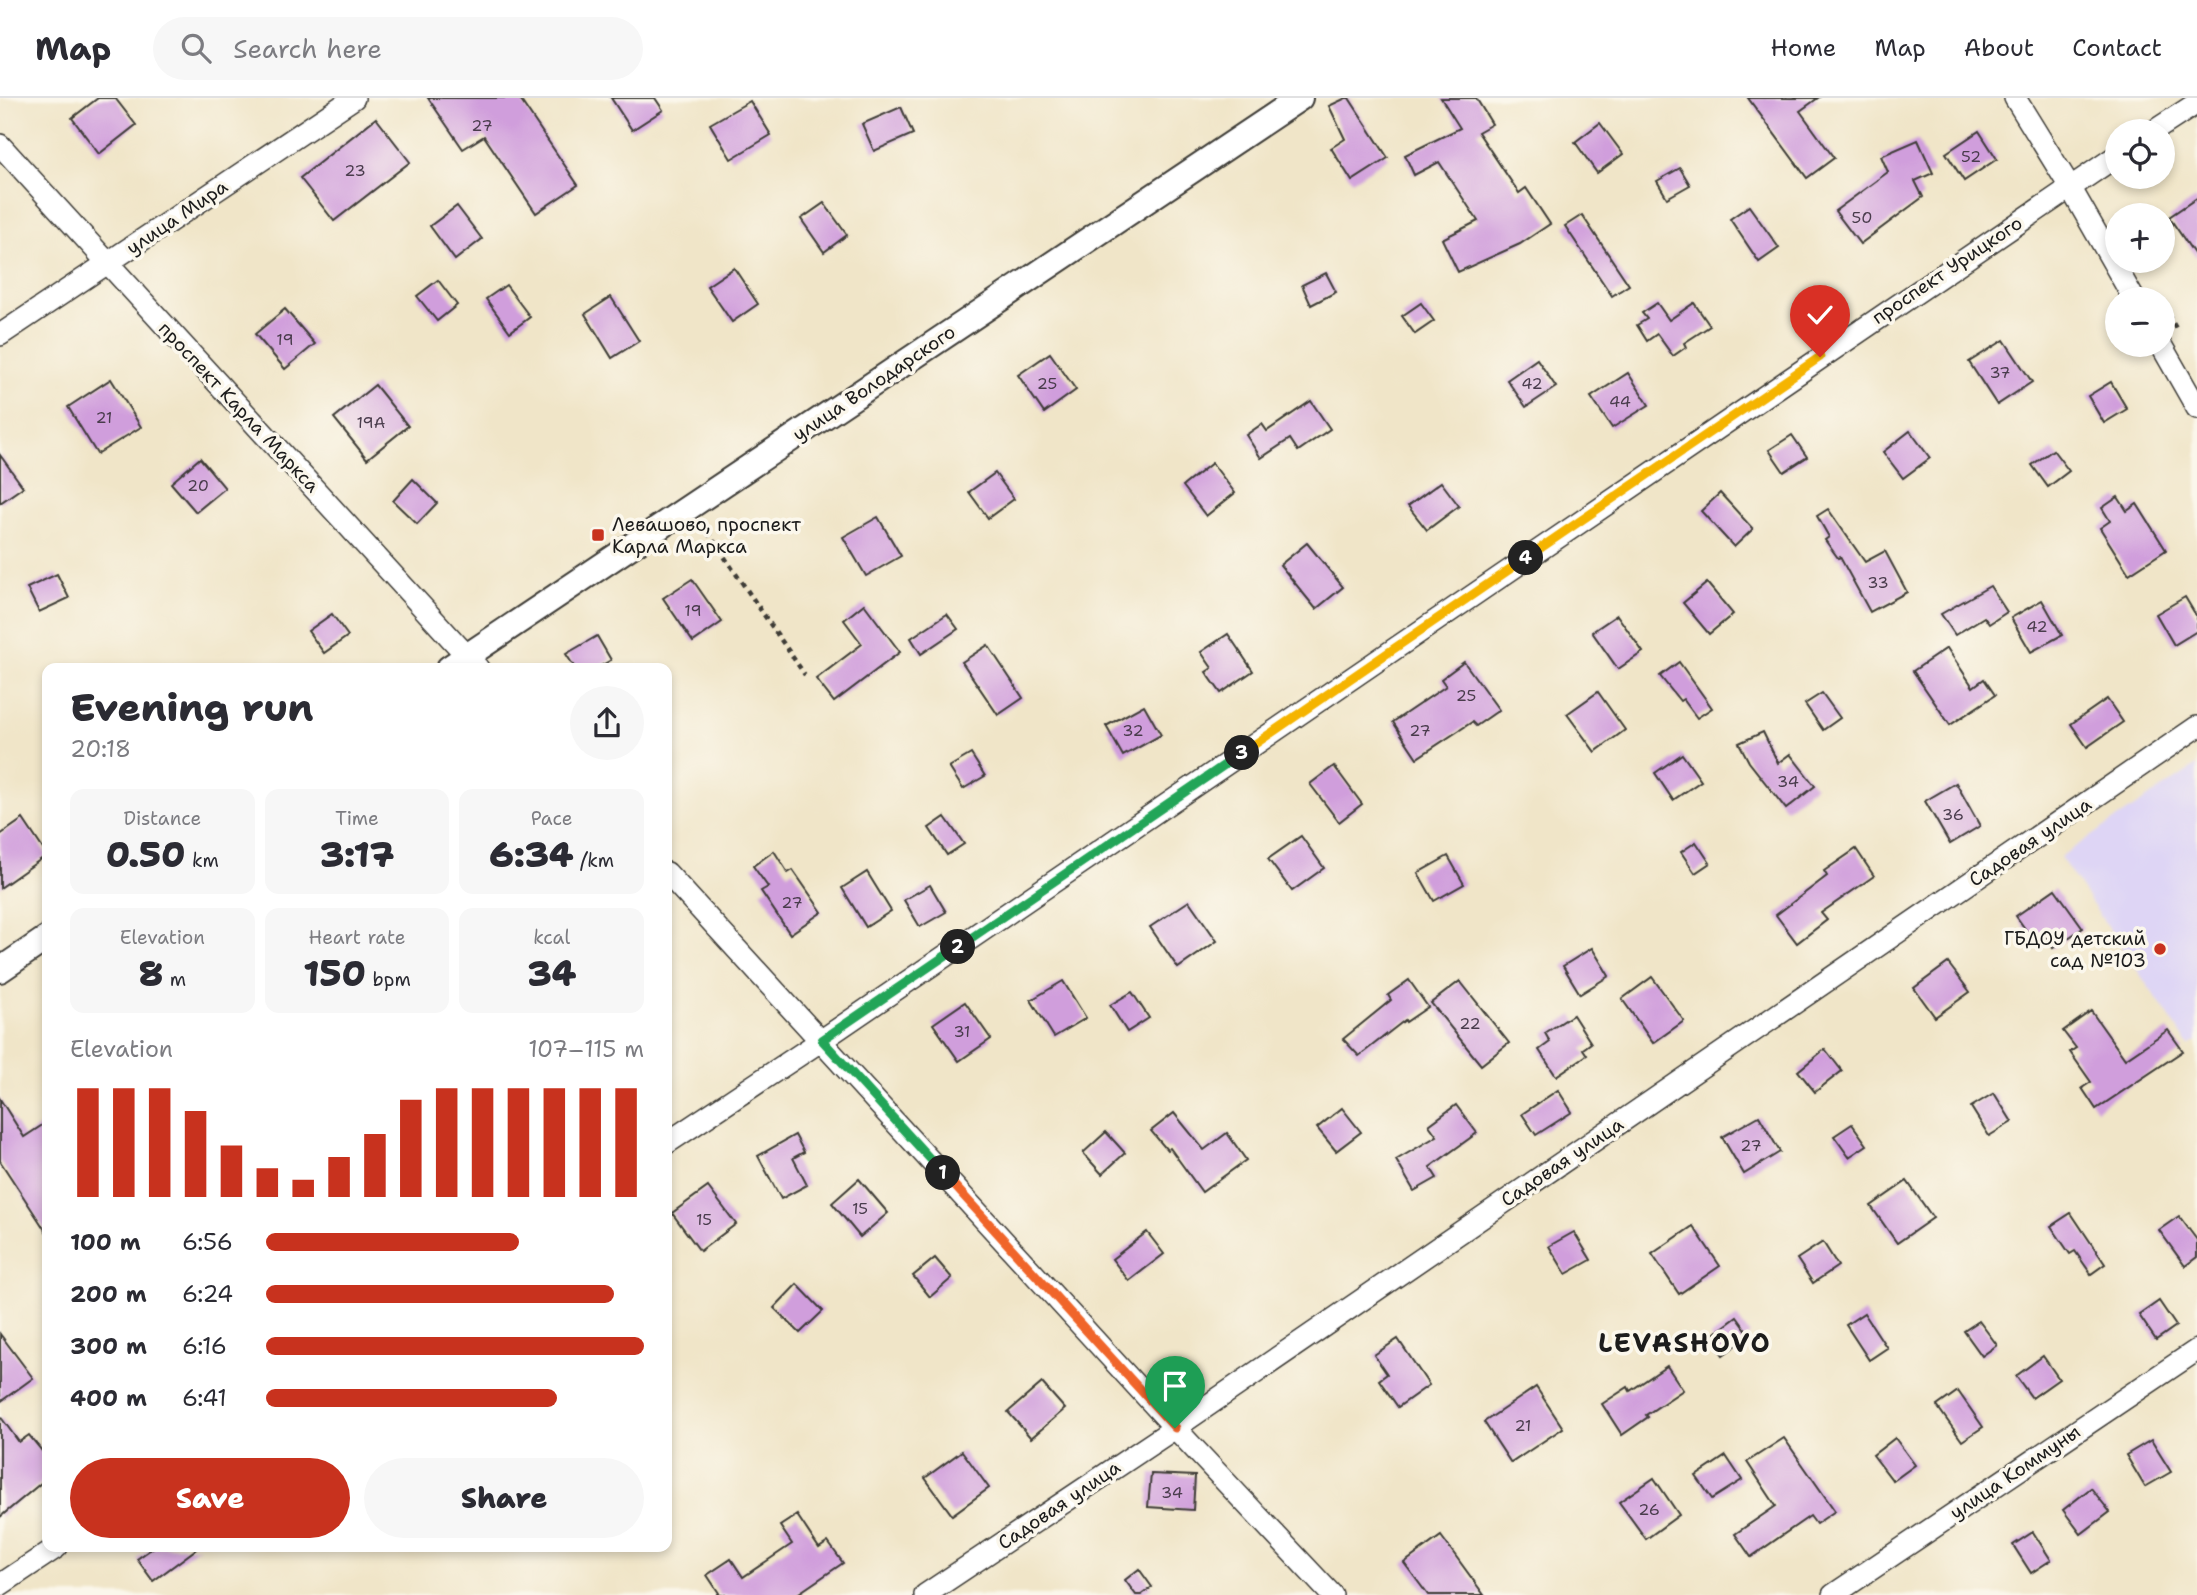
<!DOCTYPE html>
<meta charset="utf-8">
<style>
:root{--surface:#fff;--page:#f7f7f7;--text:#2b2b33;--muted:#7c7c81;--line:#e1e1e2;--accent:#c8321e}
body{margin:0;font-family:"Shantell Sans",sans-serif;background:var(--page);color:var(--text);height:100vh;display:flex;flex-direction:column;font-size:26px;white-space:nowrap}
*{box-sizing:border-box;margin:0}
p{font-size:23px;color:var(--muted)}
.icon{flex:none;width:38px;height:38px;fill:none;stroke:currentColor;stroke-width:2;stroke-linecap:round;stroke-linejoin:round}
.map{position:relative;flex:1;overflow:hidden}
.drawer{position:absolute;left:42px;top:565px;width:630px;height:889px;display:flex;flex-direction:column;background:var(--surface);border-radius:14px;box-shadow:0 4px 10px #0003}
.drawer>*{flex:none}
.controls{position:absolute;left:2105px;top:21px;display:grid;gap:14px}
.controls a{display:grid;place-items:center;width:70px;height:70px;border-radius:50%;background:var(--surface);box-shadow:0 4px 10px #0003;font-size:35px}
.pin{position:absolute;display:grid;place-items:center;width:60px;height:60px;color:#fff;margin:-72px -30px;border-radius:50% 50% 50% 0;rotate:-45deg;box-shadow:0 0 7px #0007}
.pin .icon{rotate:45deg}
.km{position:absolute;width:35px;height:35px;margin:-18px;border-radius:50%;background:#222;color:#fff;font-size:19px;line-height:35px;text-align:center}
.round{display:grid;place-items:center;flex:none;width:74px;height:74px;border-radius:37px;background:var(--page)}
.summary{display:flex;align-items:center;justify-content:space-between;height:119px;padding:0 28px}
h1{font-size:38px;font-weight:800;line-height:52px}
.stats{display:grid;grid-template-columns:repeat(3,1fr);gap:10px;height:119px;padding:7px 28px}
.stats div{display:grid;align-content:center;border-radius:14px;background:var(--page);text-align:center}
.stats b{font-size:35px;font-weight:800}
.stats small{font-size:19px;font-weight:400}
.stats p{font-size:19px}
.chart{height:196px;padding:14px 28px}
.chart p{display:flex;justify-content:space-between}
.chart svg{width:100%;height:126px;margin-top:7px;stroke:var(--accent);stroke-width:6}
.primary-button{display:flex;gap:14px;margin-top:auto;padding:14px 28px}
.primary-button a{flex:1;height:80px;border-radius:42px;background:var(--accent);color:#fff;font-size:28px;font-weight:800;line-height:80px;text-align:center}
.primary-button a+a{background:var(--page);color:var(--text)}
ul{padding:0 28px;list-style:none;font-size:23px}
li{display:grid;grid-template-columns:112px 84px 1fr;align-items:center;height:52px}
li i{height:18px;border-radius:9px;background:var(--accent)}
header{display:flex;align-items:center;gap:42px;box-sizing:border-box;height:98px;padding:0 35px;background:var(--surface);border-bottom:2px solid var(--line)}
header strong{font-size:33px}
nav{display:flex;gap:38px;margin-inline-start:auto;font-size:24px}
.search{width:490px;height:63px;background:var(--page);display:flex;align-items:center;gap:18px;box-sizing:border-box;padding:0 24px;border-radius:38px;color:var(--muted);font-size:26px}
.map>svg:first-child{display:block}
.built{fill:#ded5f5}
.building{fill:#d09edc}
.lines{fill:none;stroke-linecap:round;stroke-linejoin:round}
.minor-casing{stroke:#3c3a36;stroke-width:24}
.tertiary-casing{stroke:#3c3a36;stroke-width:28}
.path{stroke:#3c3a36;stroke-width:4.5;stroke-dasharray:5 5;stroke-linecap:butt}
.minor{stroke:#fff;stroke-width:21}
.tertiary{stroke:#fff;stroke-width:24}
.split-1-casing{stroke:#fff;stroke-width:14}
.split-2-casing{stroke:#fff;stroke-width:14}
.split-3-casing{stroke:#fff;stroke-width:14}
.split-4-casing{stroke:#fff;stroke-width:14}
.split-5-casing{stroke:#fff;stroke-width:14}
.split-1{stroke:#f0652b;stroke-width:9}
.split-2{stroke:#22a559;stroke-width:9}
.split-3{stroke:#22a559;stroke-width:9}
.split-4{stroke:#f5b400;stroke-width:9}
.split-5{stroke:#f5b400;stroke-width:9}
.poi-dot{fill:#c8321e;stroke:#fbf7ec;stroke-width:2.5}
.labels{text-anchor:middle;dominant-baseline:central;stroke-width:7;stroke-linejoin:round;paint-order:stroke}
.number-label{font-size:16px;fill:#493c4c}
.street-label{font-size:19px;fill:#1c1c1c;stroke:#fbf7ec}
.poi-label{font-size:19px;fill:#1c1c1c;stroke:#fbf7ec;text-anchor:start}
.district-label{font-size:26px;font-weight:bold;letter-spacing:2px;fill:#1c1c1c;stroke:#fbf7ec}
</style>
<header>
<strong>Map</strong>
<div class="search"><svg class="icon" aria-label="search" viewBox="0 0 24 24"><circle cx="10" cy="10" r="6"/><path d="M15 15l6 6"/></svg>Search here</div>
<nav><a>Home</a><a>Map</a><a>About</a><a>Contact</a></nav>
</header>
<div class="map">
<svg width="2197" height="1497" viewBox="0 0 2197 1497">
<rect width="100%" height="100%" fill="#fbf7ec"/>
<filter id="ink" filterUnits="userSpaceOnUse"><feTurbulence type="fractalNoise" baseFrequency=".0143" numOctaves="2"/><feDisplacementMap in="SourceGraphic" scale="14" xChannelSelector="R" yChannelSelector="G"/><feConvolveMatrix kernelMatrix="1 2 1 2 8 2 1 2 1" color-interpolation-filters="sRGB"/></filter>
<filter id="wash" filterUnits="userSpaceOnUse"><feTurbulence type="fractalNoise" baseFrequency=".00686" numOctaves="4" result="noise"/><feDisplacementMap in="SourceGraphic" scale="28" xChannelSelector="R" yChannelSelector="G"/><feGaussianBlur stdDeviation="1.57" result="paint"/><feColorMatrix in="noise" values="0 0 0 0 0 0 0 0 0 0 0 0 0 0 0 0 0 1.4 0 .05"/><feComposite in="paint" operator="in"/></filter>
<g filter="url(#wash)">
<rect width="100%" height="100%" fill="#f0e5c8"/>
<!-- built -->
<polygon class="built" points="2197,667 2197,943 2189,948 2060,759"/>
<g id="blocks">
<!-- building -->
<g class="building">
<polygon points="98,0 115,0 136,27 99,56 72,20"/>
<polygon points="428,0 519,0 578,87 536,115 484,38 463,51"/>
<polygon points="611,0 655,0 663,12 632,32"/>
<polygon points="1346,0 1349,0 1388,60 1352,83 1331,50 1345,41 1329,8"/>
<polygon points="1441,0 1476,0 1492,26 1478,34 1519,95 1526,90 1550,126 1520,146 1458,174 1442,141 1478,123 1439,64 1414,77 1405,57 1460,30"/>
<polygon points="1748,0 1818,0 1800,13 1834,60 1807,80"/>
<polygon points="750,3 771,37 731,61 710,26"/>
<polygon points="901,9 913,36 874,53 862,26"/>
<polygon points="376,20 410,64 334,123 300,80"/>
<polygon points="1600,25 1623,56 1597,75 1575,44"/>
<polygon points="1979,33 1997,61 1964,83 1946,55"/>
<polygon points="1918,42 1933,75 1915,83 1923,99 1860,146 1835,113 1888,74 1881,58"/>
<polygon points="1680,70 1690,87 1667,100 1657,83"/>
<polygon points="2197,100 2197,160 2169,119"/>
<polygon points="824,105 847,137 824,154 801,121"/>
<polygon points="457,108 482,141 455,162 430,128"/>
<polygon points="1749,108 1779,150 1759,164 1730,121"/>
<polygon points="1582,117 1629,187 1612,198 1565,128"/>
<polygon points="734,170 758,206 732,224 707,188"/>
<polygon points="1326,175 1336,194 1311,207 1302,187"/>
<polygon points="438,182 457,207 437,223 417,198"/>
<polygon points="506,187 530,219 510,234 486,201"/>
<polygon points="611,199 639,243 612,260 585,216"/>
<polygon points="1421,205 1434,223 1415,236 1402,218"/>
<polygon points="1657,205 1669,222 1694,205 1710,228 1684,245 1686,249 1673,258 1657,236 1647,243 1637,227 1647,221 1642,215"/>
<polygon points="285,211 315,246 285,271 255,236"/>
<polygon points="2004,242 2032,284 1997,307 1969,264"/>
<polygon points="1050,255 1076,292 1044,315 1018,277"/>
<polygon points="1537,261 1556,289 1526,309 1507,282"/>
<polygon points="1628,275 1649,307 1612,330 1591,299"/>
<polygon points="111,281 141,329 97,356 68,309"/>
<polygon points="2111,284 2127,311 2104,325 2088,298"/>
<polygon points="375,287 408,328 367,361 334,320"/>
<polygon points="1311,303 1330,331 1298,353 1290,341 1261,360 1246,337 1262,326 1267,333"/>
<polygon points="1910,333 1930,360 1903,380 1883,354"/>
<polygon points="1792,337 1807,359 1784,374 1769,352"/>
<polygon points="2053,352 2069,373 2048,389 2032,367"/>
<polygon points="0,357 23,389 0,405"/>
<polygon points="200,360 225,390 196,414 171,385"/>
<polygon points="1212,365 1235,395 1206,418 1183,388"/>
<polygon points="995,375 1014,401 988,420 969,394"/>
<polygon points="413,381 437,405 417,426 393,403"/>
<polygon points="1441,384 1459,408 1427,432 1408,408"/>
<polygon points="1720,395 1753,431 1734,449 1701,413"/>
<polygon points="2118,399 2127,413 2137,406 2166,452 2129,476 2100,430 2110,423 2102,410"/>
<polygon points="1828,411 1865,464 1885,453 1907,494 1870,514 1840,459 1838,460 1825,442 1829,439 1817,418"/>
<polygon points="878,419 901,458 866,478 843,439"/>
<polygon points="1307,445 1343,489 1316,511 1280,467"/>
<polygon points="57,476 69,500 39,514 27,490"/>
<polygon points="692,481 722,524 693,544 663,500"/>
<polygon points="1707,485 1733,516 1709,536 1683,505"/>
<polygon points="1990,488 2007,514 1989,526 1984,519 1955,537 1941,516"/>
<polygon points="2185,499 2197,519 2197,533 2174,547 2156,516"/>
<polygon points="2042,502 2062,537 2031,554 2011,520"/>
<polygon points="864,506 900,554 834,604 816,581 862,546 844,522"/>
<polygon points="332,516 348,538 324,555 308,533"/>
<polygon points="947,516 958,531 921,556 911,540"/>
<polygon points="1617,517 1643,554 1618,571 1592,534"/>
<polygon points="1228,536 1253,573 1221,595 1206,574 1212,570 1201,554"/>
<polygon points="597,538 611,562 597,570 575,570 566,556"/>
<polygon points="988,547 1023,600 998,617 962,564"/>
<polygon points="1947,550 1973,589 1984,581 1995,597 1950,627 1913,573"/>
<polygon points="1464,564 1499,612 1476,628 1472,624 1417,660 1393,624 1446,588 1441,581"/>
<polygon points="1679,564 1712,610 1697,620 1683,601 1680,603 1660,578"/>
<polygon points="1598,594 1625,632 1595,654 1567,616"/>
<polygon points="1822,595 1840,620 1823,632 1805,606"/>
<polygon points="2107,601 2123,624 2087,649 2071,626"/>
<polygon points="1144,607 1161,637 1123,658 1106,628"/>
<polygon points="1763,634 1778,665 1790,656 1815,688 1786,711 1749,664 1739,645"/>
<polygon points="971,656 985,678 963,691 949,669"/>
<polygon points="1682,656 1701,683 1673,702 1655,675"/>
<polygon points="1334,668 1362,706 1339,724 1310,686"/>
<polygon points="1956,685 1980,728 1950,746 1925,703"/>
<polygon points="945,719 964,746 947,757 929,730"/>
<polygon points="23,721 47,757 0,790 0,737"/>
<polygon points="1301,738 1324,770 1292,793 1268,761"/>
<polygon points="1696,744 1710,765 1695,775 1681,754"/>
<polygon points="1856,751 1874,778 1821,815 1827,822 1797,845 1776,817 1827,778 1824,773"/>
<polygon points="774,753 788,775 793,772 822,814 790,836 761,793 768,789 753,768"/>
<polygon points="1448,758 1464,786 1434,803 1418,775"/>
<polygon points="867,774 891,813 866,829 842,790"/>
<polygon points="930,787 946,814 920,829 904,802"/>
<polygon points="2055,791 2083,830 2053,850 2043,835 2033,842 2016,818"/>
<polygon points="1189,803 1217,843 1178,870 1150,829"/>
<polygon points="1592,850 1609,878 1580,896 1563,868"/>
<polygon points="1948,865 1970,894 1935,919 1914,890"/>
<polygon points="1652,879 1684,923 1653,945 1622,901"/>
<polygon points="1409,882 1428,909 1406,924 1405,922 1359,958 1343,941 1391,902 1388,897"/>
<polygon points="1063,883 1086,920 1054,939 1031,902"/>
<polygon points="1460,883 1509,945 1481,967 1431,905"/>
<polygon points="1132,894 1149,920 1127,934 1110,907"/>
<polygon points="965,904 991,941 959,963 933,926"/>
<polygon points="2091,913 2125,961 2168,932 2183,953 2096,1011 2082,990 2091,984 2070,954 2076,950 2063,933"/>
<polygon points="1573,917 1591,945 1583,951 1587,957 1556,978 1539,952 1550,944 1545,935"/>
<polygon points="1825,951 1842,973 1815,994 1798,973"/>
<polygon points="1558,992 1572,1014 1536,1037 1522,1016"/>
<polygon points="1994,995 2012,1024 1989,1038 1971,1009"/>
<polygon points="0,1001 24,1039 47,1024 47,1135 0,1063"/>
<polygon points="1456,1007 1477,1035 1430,1069 1437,1080 1414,1093 1396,1062 1437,1038 1429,1027"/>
<polygon points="1342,1010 1361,1034 1336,1053 1317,1030"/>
<polygon points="1174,1015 1204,1052 1227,1035 1246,1062 1202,1094 1170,1050 1167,1052 1151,1033"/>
<polygon points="1759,1018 1780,1054 1744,1076 1722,1039"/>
<polygon points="1852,1026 1867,1047 1849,1059 1834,1038"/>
<polygon points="1106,1034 1125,1055 1102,1076 1083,1055"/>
<polygon points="795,1037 804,1054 793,1060 807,1087 781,1101 758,1058"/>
<polygon points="859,1081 888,1115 860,1139 832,1105"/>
<polygon points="1907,1083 1933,1120 1897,1145 1871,1108"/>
<polygon points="708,1089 736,1126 700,1153 672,1115"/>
<polygon points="2071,1115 2105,1166 2091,1176 2075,1153 2070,1156 2051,1128"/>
<polygon points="2179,1118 2197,1142 2197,1159 2185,1168 2159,1132"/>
<polygon points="1693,1128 1720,1168 1679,1196 1652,1156"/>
<polygon points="1147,1134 1164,1156 1129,1183 1112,1161"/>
<polygon points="1574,1134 1591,1162 1566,1176 1549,1148"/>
<polygon points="1823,1144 1838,1168 1813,1185 1797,1161"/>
<polygon points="935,1160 952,1180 930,1199 913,1178"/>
<polygon points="797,1186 823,1213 800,1235 774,1210"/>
<polygon points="2159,1203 2176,1228 2156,1242 2139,1217"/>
<polygon points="1864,1215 1887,1250 1869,1262 1846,1227"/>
<polygon points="1737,1219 1750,1237 1723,1257 1710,1239"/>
<polygon points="1979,1223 1997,1247 1982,1258 1964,1233"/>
<polygon points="0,1236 33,1280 0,1304"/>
<polygon points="1398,1241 1429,1287 1398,1309 1379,1282 1387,1276 1374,1257"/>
<polygon points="2043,1258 2059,1281 2032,1300 2016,1278"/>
<polygon points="1667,1268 1683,1292 1646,1317 1648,1319 1622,1337 1602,1306 1628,1289 1630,1293"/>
<polygon points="1042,1285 1065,1311 1031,1340 1008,1314"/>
<polygon points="1536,1289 1563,1330 1511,1365 1484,1324"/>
<polygon points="1958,1293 1983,1329 1962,1343 1937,1308"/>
<polygon points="0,1318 19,1344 29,1337 47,1359 47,1380 0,1419"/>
<polygon points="1784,1340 1835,1413 1816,1426 1810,1418 1751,1459 1735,1436 1776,1408 1747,1364"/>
<polygon points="1895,1340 1915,1367 1893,1383 1873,1357"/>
<polygon points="2151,1342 2171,1374 2145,1389 2126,1357"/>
<polygon points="962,1353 989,1390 952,1417 925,1380"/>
<polygon points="1726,1358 1742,1382 1712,1401 1696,1378"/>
<polygon points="1151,1376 1195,1378 1193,1412 1148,1409"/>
<polygon points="1654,1380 1679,1417 1646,1441 1619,1404"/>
<polygon points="2091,1390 2110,1414 2081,1436 2063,1412"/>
<polygon points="797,1417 819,1450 828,1444 843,1465 796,1497 717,1497 719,1495 707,1477 731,1461 743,1479 792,1446 780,1428"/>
<polygon points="2033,1434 2051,1462 2031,1475 2013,1447"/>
<polygon points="1441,1438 1484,1497 1428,1497 1404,1465"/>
<polygon points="154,1449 199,1449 153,1483 137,1461"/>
<polygon points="1139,1471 1152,1489 1141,1497 1136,1497 1125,1482"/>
</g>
</g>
</g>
<g filter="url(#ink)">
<use href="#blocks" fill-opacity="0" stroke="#3c3a36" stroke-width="2"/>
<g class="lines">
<!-- minor casing -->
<g class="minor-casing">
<g id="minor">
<polyline points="2015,0 2070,89 2134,201"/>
<polyline points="2154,33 2197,5"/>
<polyline points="0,47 478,570"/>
<polyline points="0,237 354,0"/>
<polyline points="2161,247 2197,310"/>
<polyline points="667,775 1175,1330 1332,1497"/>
<polyline points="667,1045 822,942 2118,57"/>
<polyline points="0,1487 57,1449"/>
<polyline points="925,1497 1175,1330 2197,629"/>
<polyline points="1833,1497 2197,1252"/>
</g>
</g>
<!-- tertiary casing -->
<g class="tertiary-casing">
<g id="tertiary">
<polyline points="449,570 1300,0"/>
<polyline points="0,872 47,840"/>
</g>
</g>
<!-- path -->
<g class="path">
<polyline points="2163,208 2177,232"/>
<polyline points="702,426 805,577"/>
</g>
<!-- minor -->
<use href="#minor" class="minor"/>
<!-- tertiary -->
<use href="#tertiary" class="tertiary"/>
</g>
</g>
<g class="lines" filter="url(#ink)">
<!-- split-1 casing -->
<g class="split-1-casing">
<polyline id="split-1" points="943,1075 1175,1330"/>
</g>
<!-- split-2 casing -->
<g class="split-2-casing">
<polyline id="split-2" points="943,1075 822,942 958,849"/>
</g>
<!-- split-3 casing -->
<g class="split-3-casing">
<polyline id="split-3" points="958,849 1242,655"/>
</g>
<!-- split-4 casing -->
<g class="split-4-casing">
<polyline id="split-4" points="1242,655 1526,460"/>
</g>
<!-- split-5 casing -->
<g class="split-5-casing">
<polyline id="split-5" points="1526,460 1820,259"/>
</g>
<!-- split-1 -->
<use href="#split-1" class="split-1"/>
<!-- split-2 -->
<use href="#split-2" class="split-2"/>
<!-- split-3 -->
<use href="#split-3" class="split-3"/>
<!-- split-4 -->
<use href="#split-4" class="split-4"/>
<!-- split-5 -->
<use href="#split-5" class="split-5"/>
</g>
<!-- markers -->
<g class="poi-dot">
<rect x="591" y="430" width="14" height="14" rx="3.5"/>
<circle cx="2160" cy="851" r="7"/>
</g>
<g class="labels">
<!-- number labels -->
<g class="number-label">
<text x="482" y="27">27</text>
<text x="1971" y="58">52</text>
<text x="355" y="72">23</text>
<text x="1862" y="119">50</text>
<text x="285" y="241">19</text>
<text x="2000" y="274">37</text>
<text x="1047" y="285">25</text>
<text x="1532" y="285">42</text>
<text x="1620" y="303">44</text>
<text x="104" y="319">21</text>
<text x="371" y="324">19А</text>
<text x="198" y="387">20</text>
<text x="1878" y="484">33</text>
<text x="693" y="512">19</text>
<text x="2037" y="528">42</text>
<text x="1466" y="597">25</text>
<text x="1133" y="632">32</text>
<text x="1420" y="632">27</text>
<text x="1788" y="683">34</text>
<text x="1953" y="716">36</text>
<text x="792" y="804">27</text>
<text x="1470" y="925">22</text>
<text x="962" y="933">31</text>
<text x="1751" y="1047">27</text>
<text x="860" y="1110">15</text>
<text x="704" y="1121">15</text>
<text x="1523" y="1327">21</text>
<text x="1172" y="1394">34</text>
<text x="1649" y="1411">26</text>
</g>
<!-- street labels -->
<g class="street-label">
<text transform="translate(177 119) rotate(-34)">улица Мира</text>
<text transform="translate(1947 172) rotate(-34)">проспект Урицкого</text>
<text transform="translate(874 285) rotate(-34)">улица Володарского</text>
<text transform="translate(239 309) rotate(47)">проспект Карла Маркса</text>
<text transform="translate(2030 744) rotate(-34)">Садовая улица</text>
<text transform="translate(1562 1064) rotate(-34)">Садовая улица</text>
<text transform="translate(2015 1374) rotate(-34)">улица Коммуны</text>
<text transform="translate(1059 1407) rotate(-34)">Садовая улица</text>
</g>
<!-- poi labels -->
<g class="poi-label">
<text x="612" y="426">Левашово, проспект<tspan x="612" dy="22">Карла Маркса</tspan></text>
<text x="2146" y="840" text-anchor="end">ГБДОУ детский<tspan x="2146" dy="22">сад №103</tspan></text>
</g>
<!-- district labels -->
<g class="district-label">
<text x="1685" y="1244">LEVASHOVO</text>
</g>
</g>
</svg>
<div class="controls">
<a><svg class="icon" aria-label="locate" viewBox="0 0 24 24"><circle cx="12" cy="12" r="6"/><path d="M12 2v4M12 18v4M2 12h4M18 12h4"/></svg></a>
<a>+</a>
<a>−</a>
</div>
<div class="pin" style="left:1175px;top:1330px;background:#1e9e55"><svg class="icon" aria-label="arrive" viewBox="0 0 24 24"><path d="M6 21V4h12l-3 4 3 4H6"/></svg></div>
<div class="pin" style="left:1820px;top:259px;background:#d93025"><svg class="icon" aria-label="check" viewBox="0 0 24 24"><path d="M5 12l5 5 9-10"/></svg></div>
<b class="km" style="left:943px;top:1075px">1</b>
<b class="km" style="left:958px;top:849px">2</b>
<b class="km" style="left:1242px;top:655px">3</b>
<b class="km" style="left:1526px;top:460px">4</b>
<section class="drawer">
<div class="summary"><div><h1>Evening run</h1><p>20:18</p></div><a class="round"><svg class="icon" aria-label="share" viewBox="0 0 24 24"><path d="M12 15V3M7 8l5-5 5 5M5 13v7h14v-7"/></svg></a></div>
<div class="stats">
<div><p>Distance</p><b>0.50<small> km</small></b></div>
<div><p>Time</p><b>3:17</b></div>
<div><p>Pace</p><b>6:34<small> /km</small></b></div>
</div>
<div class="stats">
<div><p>Elevation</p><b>8<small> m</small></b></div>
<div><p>Heart rate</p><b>150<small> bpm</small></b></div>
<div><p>kcal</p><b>34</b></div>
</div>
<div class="chart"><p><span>Elevation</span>107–115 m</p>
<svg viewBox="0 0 160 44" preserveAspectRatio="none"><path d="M5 44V6M15 44V6M25 44V6M35 44V14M45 44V26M55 44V34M65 44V38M75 44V30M85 44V22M95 44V10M105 44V6M115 44V6M125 44V6M135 44V6M145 44V6M155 44V6"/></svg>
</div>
<ul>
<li><b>100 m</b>6:56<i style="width:67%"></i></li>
<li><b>200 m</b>6:24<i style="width:92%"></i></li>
<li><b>300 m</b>6:16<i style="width:100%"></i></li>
<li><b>400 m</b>6:41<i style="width:77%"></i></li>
</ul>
<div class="primary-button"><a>Save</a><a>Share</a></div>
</section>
</div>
